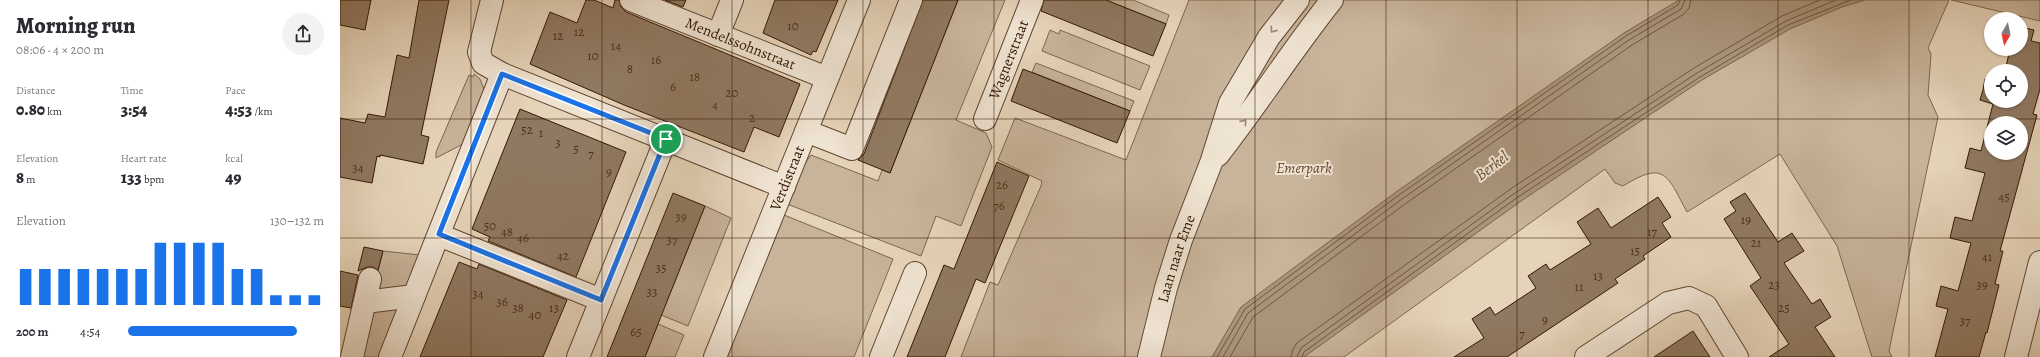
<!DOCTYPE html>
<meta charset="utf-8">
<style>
:root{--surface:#fff;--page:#f2f2f3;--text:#2b2b33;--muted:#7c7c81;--accent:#1a73e8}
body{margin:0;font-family:Alegreya,serif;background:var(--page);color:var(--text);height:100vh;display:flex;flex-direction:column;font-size:15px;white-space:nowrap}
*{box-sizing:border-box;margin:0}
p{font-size:13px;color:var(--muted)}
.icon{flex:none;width:22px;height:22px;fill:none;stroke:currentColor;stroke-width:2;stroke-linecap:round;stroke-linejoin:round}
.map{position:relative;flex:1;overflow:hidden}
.drawer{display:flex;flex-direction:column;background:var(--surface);width:340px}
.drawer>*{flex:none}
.needle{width:26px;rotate:189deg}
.fabs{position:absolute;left:1644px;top:12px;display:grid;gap:8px}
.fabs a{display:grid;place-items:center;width:44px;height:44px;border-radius:50%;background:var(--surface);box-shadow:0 1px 3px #0004;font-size:20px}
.pin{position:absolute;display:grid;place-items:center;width:34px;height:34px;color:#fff;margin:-17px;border:2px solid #fff;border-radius:50%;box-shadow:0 1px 4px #0007}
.round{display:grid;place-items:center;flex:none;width:42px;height:42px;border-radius:21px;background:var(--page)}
.headline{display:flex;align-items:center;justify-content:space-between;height:68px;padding:0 16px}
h1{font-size:22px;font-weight:800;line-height:30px}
.stats{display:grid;grid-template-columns:repeat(3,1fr);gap:6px;height:68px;padding:4px 16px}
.stats div{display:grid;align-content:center}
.stats b{font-size:17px;font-weight:800}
.stats small{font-size:11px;font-weight:400}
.stats p{font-size:11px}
.chart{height:112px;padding:8px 16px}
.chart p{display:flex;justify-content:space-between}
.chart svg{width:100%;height:72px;margin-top:4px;stroke:var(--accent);stroke-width:6}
ul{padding:0 16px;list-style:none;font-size:13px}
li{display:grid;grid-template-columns:64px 48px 1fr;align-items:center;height:30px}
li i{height:10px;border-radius:5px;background:var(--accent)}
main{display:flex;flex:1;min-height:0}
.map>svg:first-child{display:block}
.green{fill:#c8b49b;stroke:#7e664e}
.water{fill:#a9947b;stroke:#7a624b}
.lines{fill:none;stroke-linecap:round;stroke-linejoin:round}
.shore{stroke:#6e563e;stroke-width:1}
.building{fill:#907962;stroke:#331702;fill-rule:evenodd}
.minor-casing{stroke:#604630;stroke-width:24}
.minor{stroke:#efe3d2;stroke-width:22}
.oneway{stroke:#9a8774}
.route-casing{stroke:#fff;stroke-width:8}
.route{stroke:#1a73e8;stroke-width:5}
.grid{fill:none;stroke:#331702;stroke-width:1;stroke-opacity:0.55}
.labels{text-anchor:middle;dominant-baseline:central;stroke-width:4;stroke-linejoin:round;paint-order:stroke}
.number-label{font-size:13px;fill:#4a301a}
.street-label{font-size:15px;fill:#331702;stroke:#efe3d2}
.park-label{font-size:15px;font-style:italic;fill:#604630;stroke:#efe3d2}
.water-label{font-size:16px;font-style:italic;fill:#624932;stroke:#efe3d2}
</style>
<main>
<section class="drawer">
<div class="headline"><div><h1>Morning run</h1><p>08:06 · 4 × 200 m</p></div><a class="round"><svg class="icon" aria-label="share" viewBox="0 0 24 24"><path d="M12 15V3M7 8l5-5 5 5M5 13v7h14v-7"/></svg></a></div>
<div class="stats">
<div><p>Distance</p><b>0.80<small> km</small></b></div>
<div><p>Time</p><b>3:54</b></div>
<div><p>Pace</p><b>4:53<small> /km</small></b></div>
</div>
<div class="stats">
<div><p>Elevation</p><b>8<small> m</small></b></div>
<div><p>Heart rate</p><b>133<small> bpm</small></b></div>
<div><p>kcal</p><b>49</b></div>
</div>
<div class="chart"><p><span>Elevation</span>130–132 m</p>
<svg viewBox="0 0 160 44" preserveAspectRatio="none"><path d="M5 44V22M15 44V22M25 44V22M35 44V22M45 44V22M55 44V22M65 44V22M75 44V6M85 44V6M95 44V6M105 44V6M115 44V22M125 44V22M135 44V38M145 44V38M155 44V38"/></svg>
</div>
<ul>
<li><b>200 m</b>4:54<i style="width:86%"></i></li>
</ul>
</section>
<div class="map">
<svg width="1700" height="357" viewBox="0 0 1700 357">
<rect width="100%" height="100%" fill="#e6d4ba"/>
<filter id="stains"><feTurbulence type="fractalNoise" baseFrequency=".005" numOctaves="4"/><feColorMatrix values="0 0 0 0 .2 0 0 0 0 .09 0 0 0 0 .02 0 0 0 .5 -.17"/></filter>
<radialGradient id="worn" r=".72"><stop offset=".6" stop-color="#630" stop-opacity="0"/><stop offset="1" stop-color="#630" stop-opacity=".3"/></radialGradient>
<!-- green -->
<g class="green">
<polygon points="618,0 665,0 616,120 646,133 652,147 621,226 596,216 581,256 447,204 463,166 471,155 538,181 542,170 550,173"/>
<polygon points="766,0 793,0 829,15 826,24"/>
<path d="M849 0H1609L1588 48 1591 54 1588 95 1598 117 1549 351 1552 357H1532L1497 246 1440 154 1347 212C1327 175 1325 160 1283 186L1275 183 1265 169 1004 357H621L650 282 658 285 701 186 702 181 658 160 675 118 786 160Z"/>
<polygon points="1611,0 1700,0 1700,21"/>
<polygon points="710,30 719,34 720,30 810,66 800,90 702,51"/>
<polygon points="696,63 794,101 790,111 692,72"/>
<polygon points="134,74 140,79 145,92 123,144 96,158 96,152 129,75 133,77"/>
<polygon points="365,206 391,218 348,326 321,315"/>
<polygon points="444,215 553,259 514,357 387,357"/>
<polygon points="43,251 80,255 68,287 33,291"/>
<polygon points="61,306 40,357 19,357 33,311"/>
<polygon points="318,324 344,335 335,357 305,357"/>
</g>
<!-- water -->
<polygon class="water" points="1339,0 1525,0 1502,7 1450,29 1362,80 1181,201 964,357 872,357 901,307 1056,192 1284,33"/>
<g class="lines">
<!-- shore -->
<g class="shore">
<polyline points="877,357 905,309 1059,195 1286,36 1338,5 1340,0"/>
<polyline points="883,357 908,313 1062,199 1289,40 1341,9 1345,0"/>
<polyline points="890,357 913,317 1065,204 1292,45 1344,14 1349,8 1351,0"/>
<polyline points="951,357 953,349 957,343 1172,188 1354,68 1442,16 1480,0"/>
<polyline points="957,357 961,348 1175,193 1357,73 1446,21 1496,0"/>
<polyline points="962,357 964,352 1178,197 1360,77 1448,25 1511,0"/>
</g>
</g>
<!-- building -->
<g class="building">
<polygon points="0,0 31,0 25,30 0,25"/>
<polygon points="79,0 109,0 81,135 89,137 83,164 40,155 40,157 37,156 32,183 0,177 0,118 25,123 28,114 45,117 57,55 69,58"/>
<polygon points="246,0 254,0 273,8 275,0 279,0 281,7 286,12 460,84 439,137 414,127 404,152 284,105 190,64 210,12 237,23"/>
<polygon points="325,0 346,0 343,7"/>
<polygon points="435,0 498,0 476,52 473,51 471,55 423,33"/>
<polygon points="583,0 618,0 550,173 518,160 524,154"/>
<polygon points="704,0 766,0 826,24 813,56 701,11"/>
<path d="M1681 27 1694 30 1691 41 1700 43V89L1693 114 1697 115 1660 251H1663L1655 284 1659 285 1647 333 1646 332 1639 357H1595L1608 309 1596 306 1601 286 1618 291 1631 243 1610 238 1615 217 1632 221 1645 173 1625 168 1630 148 1641 151 1653 104 1640 100 1643 90 1645 79 1651 81V101H1681V71H1665L1670 49H1681ZM1651 123H1681V153H1651Z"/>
<polygon points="683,69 790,111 777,143 671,101"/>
<polygon points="180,109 286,152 236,277 148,241 150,237 132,229"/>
<polygon points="657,162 689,176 645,283 636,279 605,357 567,357 604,265 614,269"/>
<polygon points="333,193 365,206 318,324 305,357 267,357"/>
<polygon points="1405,193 1438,242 1452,233 1464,251 1444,263 1472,304 1480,299 1491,317 1475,327 1495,357 1429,357 1449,344 1410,286 1421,278 1384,219 1396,211 1390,202"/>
<polygon points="1318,197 1331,217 1322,223 1331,237 1303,256 1305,259 1275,279 1278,283 1167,357 1114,357 1144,338 1132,319 1150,307 1155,315 1196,288 1188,276 1206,264 1210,270 1251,244 1237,222 1258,208 1271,228"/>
<polygon points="24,247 43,251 38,270 33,267 27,267 18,271"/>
<polygon points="119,262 137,269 139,264 227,300 203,357 80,357"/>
<polygon points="0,271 18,275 11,308 0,306"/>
<polygon points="1353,331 1370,357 1314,357"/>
</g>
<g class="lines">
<!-- minor casing -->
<g class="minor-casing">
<g id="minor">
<polyline points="152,0 139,52 143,63 162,74 444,187"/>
<path id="s1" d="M291 0 487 78"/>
<polyline points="378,35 392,0"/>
<path id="s2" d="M645 119 692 0"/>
<polyline points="466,131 512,149 571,0"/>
<path d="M878 155C918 104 952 50 992 0"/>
<polyline points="99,235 261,300"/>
<polyline points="25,302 74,296"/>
<polyline points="12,357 30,279"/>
<polyline points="50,357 162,74"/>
<polyline points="238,357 326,139"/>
<path id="s3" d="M375 357 519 0"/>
<polyline points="541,357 575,273"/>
<path id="s4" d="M809 357 826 288 841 240 871 163 890 103 929 37 958 0"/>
<polyline points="1246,357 1328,303 1349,298 1366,306 1397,357"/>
<polyline points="1676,357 1700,262"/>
</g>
</g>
<!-- minor -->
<use href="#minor" class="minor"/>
</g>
<!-- one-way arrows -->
<defs><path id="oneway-chevron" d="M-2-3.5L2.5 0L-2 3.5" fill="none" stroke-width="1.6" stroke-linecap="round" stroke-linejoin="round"/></defs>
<g class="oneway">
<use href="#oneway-chevron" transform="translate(933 30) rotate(125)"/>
<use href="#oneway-chevron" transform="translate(904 122) rotate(-51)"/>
</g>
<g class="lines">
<!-- route casing -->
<g class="route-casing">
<polygon id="route" points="162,74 326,139 261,300 99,234"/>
</g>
<!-- route -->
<use href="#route" class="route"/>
</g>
<!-- grid -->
<path class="grid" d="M131 0V357M262 0V357M392 0V357M523 0V357M654 0V357M785 0V357M915 0V357M1046 0V357M1177 0V357M1308 0V357M1438 0V357M1569 0V357M0 119H1700M0 238H1700"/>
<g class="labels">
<!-- number labels -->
<g class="number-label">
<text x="453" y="25">10</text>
<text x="239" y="31">12</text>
<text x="218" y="35">12</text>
<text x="276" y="45">14</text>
<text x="253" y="55">10</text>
<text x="316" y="59">16</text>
<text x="290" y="68">8</text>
<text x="355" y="76">18</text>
<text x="333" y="86">6</text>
<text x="392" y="92">20</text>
<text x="375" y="104">4</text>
<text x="412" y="117">2</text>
<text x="187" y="129">52</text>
<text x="201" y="132">1</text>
<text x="218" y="142">3</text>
<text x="236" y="148">5</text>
<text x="251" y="153">7</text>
<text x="18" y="167">34</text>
<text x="269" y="171">9</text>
<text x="662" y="184">26</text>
<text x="1664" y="196">45</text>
<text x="659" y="205">76</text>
<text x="341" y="216">39</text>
<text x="1406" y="219">19</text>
<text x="150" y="225">50</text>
<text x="167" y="231">48</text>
<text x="1312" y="231">17</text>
<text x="183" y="237">46</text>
<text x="332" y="239">37</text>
<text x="1416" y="242">21</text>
<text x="1295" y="250">15</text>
<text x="223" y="255">42</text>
<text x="1647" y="256">41</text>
<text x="321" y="267">35</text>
<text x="1258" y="275">13</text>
<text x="1434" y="284">23</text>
<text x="1642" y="284">39</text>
<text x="1239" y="286">11</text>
<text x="312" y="291">33</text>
<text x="138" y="293">34</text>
<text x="162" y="301">36</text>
<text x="178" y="307">38</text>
<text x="214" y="307">13</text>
<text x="1444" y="307">25</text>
<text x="195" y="314">40</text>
<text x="1205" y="319">9</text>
<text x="1625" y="320">37</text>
<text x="296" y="331">65</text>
<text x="1182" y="333">7</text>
</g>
<!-- street labels -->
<g class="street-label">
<text stroke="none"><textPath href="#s1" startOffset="118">Mendelssohnstraat</textPath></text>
<text stroke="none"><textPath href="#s2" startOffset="64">Wagnerstraat</textPath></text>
<text stroke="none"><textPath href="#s3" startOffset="193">Verdistraat</textPath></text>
<text stroke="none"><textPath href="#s4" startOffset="102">Laan naar Eme</textPath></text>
</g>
<!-- park labels -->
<g class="park-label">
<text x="964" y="168">Emerpark</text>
</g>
<!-- water labels -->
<g class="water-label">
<text transform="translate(1152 166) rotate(-37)">Berkel</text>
</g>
</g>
<rect width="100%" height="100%" filter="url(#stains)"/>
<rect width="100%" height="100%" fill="url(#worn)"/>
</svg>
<div class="fabs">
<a><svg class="needle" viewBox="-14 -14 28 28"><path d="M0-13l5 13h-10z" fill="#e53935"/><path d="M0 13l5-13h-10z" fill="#7c7c81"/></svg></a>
<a><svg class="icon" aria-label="locate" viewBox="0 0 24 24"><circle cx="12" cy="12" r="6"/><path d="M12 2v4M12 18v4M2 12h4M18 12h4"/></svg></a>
<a><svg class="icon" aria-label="layers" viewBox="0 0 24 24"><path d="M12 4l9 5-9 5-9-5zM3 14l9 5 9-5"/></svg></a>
</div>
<div class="pin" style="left:326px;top:139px;background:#1e9e55"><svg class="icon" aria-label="arrive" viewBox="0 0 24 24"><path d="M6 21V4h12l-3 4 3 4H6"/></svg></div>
</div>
</main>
